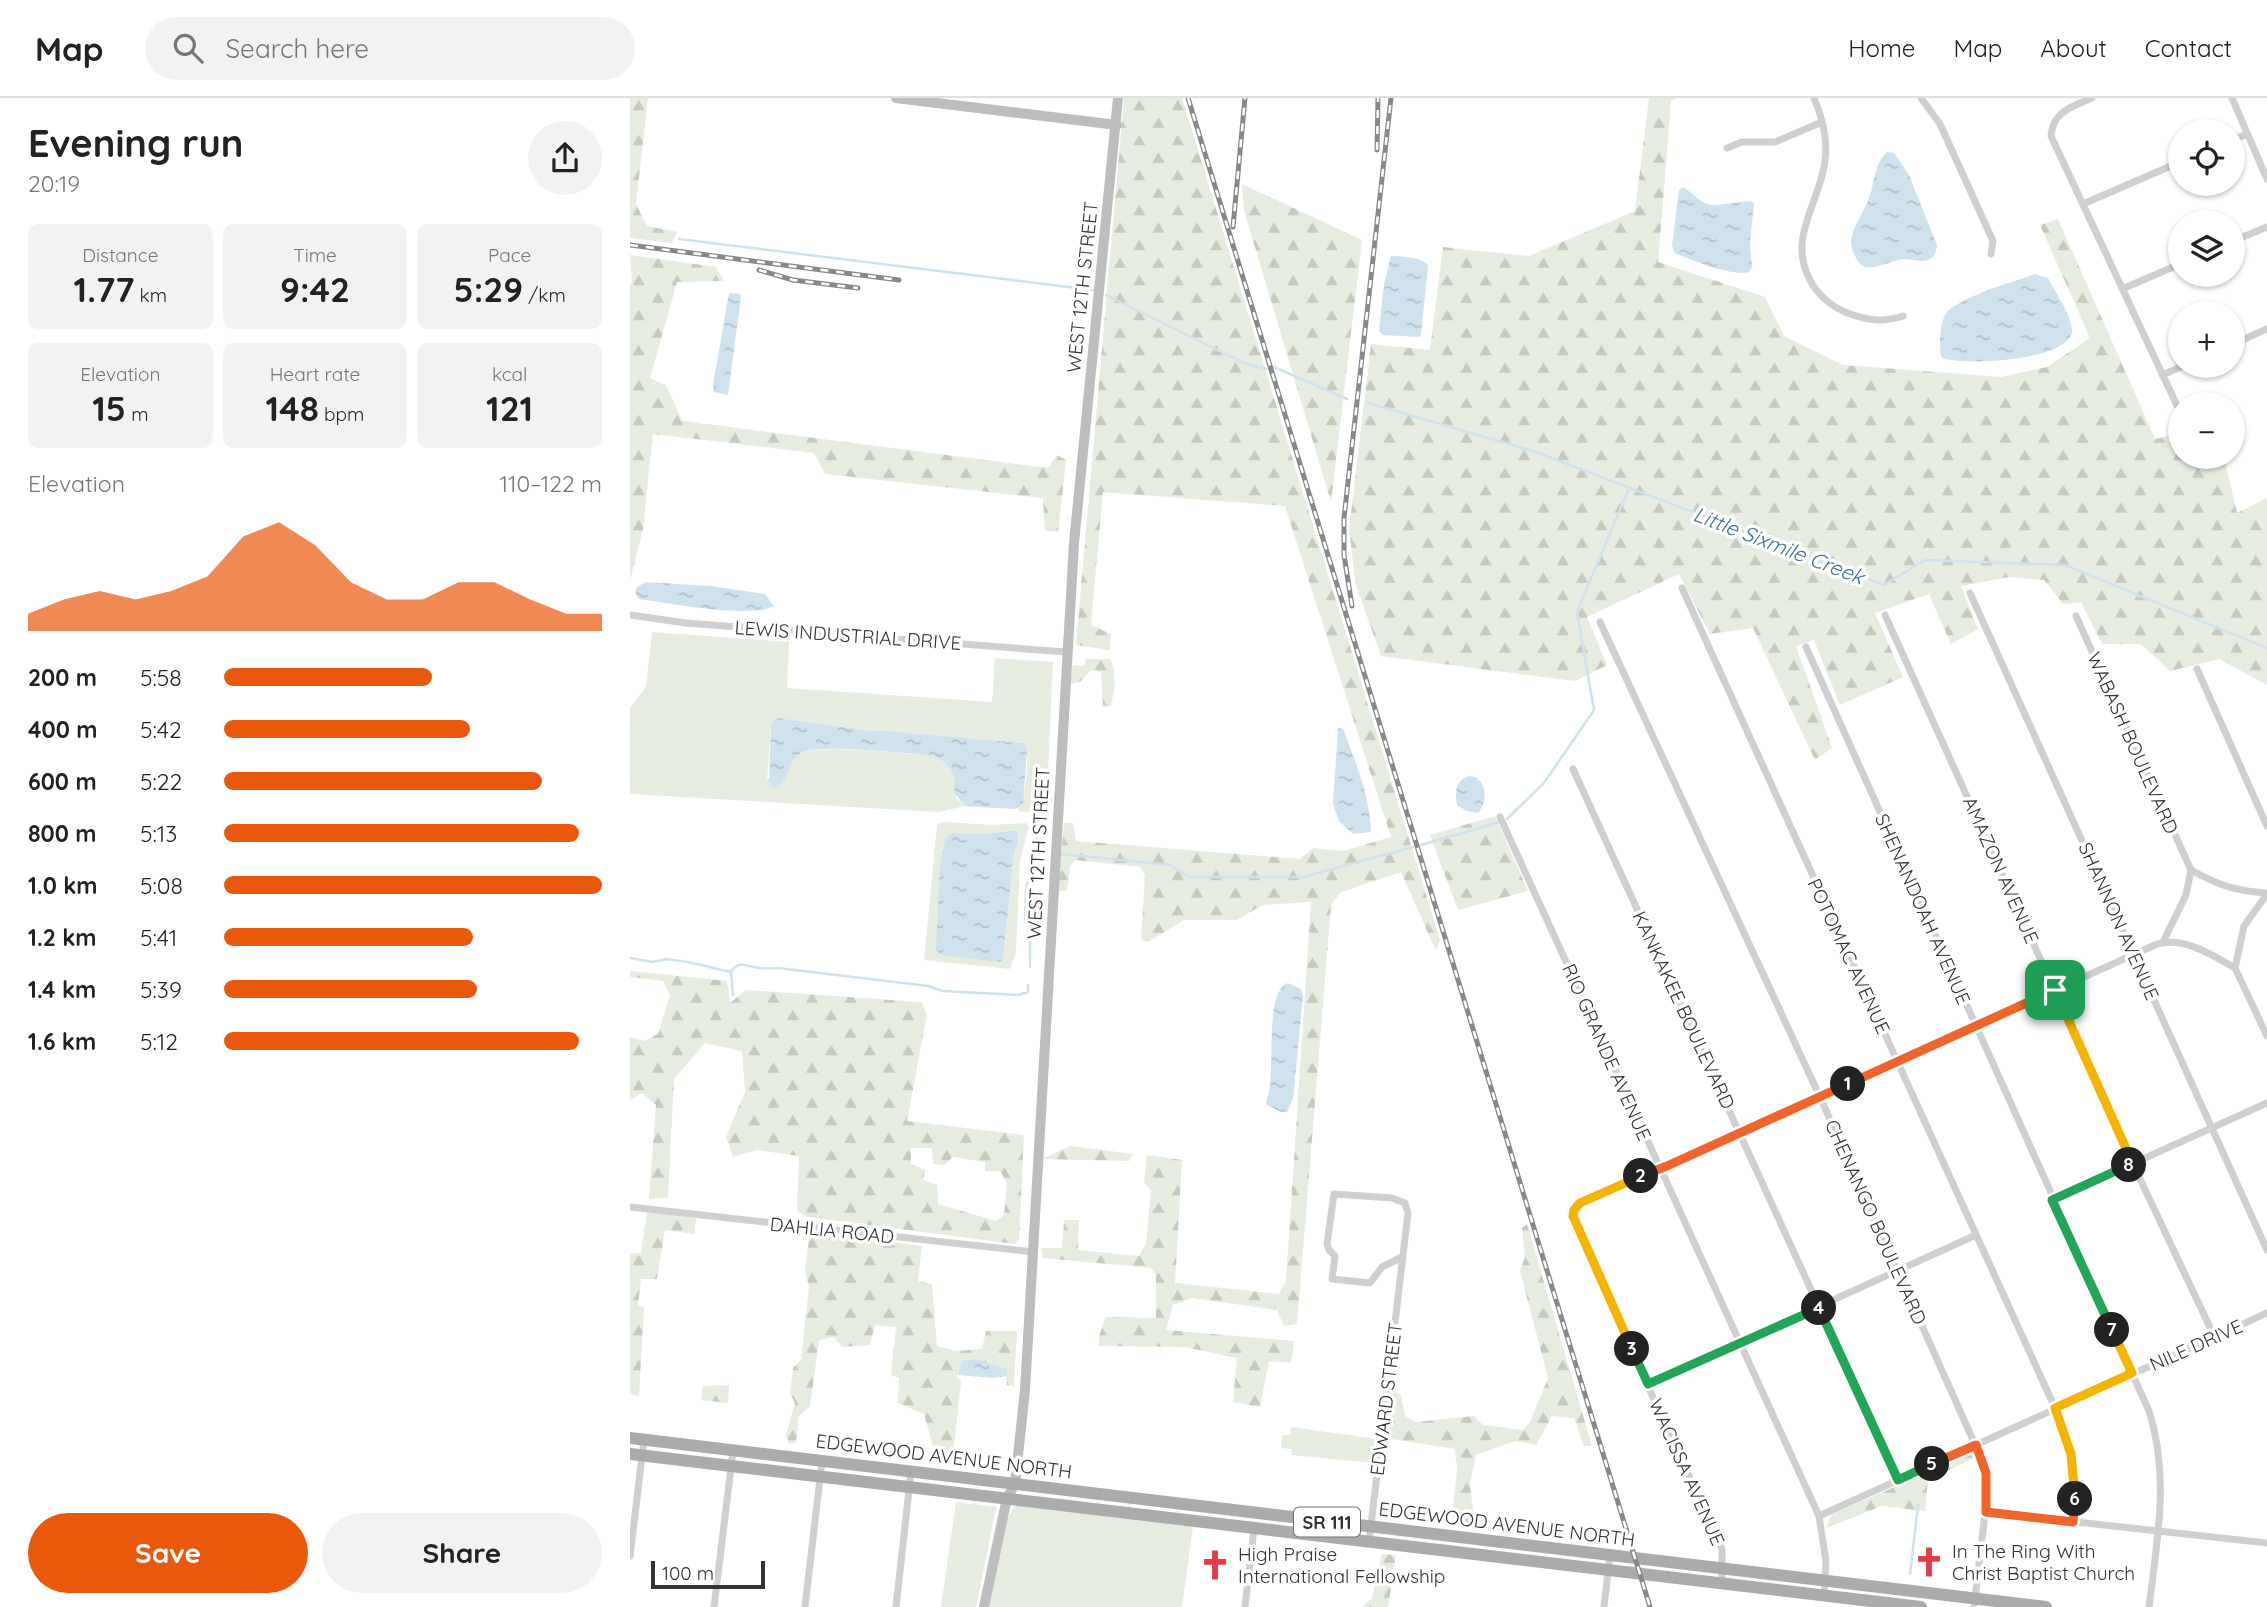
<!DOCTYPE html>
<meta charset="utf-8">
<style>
:root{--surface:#fff;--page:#f2f2f2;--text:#222;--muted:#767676;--line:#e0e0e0;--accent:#ea580c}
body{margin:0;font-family:Quicksand,sans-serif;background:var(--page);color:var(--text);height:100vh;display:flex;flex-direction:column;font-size:26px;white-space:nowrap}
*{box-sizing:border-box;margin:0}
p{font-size:23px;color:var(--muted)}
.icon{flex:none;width:38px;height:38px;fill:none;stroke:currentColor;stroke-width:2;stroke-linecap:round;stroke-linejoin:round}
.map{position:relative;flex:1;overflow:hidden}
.side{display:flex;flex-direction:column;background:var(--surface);width:630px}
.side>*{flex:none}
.tools{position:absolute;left:1538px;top:21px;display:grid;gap:14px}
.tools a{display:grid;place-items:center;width:77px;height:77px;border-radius:50%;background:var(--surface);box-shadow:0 2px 5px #0004;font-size:35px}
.scale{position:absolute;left:21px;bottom:18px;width:114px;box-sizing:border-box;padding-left:7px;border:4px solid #333;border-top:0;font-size:19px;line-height:24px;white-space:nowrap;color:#333;-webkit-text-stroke:5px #fff;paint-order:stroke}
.pin{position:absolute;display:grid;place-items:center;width:60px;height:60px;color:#fff;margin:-30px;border-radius:14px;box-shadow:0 4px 10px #0006}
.km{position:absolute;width:35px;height:35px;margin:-18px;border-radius:50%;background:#222;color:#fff;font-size:19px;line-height:35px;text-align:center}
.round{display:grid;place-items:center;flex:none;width:74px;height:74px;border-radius:37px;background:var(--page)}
.headline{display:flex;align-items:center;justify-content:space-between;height:119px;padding:0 28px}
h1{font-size:38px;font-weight:700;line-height:52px}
.metrics{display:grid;grid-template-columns:repeat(3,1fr);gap:10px;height:119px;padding:7px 28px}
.metrics div{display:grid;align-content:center;border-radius:10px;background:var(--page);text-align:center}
.metrics b{font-size:35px;font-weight:700}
.metrics small{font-size:19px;font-weight:400}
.metrics p{font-size:19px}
.chart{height:196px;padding:14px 28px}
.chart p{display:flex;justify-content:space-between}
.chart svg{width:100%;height:126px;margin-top:7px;fill:var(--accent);opacity:.7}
.primary-button{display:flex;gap:14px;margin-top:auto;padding:14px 28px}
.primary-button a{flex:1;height:80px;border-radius:42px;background:var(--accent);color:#fff;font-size:28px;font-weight:700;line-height:80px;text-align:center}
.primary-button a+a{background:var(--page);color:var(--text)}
ul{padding:0 28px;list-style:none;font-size:23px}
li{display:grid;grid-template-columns:112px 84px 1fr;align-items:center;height:52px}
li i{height:18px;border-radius:9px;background:var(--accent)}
header{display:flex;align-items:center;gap:42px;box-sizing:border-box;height:98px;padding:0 35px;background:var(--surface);border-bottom:2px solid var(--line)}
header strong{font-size:33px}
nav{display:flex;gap:38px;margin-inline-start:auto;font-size:24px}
.search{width:490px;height:63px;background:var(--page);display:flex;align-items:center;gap:18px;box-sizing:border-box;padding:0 24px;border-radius:38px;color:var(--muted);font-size:26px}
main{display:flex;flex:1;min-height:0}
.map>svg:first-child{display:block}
.grass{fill:#e6ecdf;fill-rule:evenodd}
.forest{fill:url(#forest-firs);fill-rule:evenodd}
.water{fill:url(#water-ripples)}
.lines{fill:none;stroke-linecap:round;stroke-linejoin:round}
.stream{stroke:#cfe2ee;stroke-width:2.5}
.street{stroke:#d0d0d0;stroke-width:7}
.secondary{stroke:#bdbdbd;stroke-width:10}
.primary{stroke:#ababab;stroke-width:12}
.rail-casing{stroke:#888;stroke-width:5}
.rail{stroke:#fff;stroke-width:2.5;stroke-dasharray:8;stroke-linecap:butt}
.split-1-casing{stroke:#fff;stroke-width:14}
.split-2-casing{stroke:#fff;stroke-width:14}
.split-3-casing{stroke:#fff;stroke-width:14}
.split-4-casing{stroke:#fff;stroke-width:14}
.split-5-casing{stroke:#fff;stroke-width:14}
.split-6-casing{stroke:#fff;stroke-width:14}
.split-7-casing{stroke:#fff;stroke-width:14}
.split-8-casing{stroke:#fff;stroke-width:14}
.split-9-casing{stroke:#fff;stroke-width:14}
.split-1{stroke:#f0652b;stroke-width:9}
.split-2{stroke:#f0652b;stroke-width:9}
.split-3{stroke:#f5b400;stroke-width:9}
.split-4{stroke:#22a559;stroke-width:9}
.split-5{stroke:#22a559;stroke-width:9}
.split-6{stroke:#f0652b;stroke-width:9}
.split-7{stroke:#f5b400;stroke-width:9}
.split-8{stroke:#22a559;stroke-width:9}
.split-9{stroke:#f5b400;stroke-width:9}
.labels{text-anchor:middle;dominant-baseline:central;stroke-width:7;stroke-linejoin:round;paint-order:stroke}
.shield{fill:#fff;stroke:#707070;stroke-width:2}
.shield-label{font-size:18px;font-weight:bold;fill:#333}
.street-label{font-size:19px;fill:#333;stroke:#fff}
.poi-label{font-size:19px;fill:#333;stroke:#fff;text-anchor:start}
.water-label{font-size:21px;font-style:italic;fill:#3f7597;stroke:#fff}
</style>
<header>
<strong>Map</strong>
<div class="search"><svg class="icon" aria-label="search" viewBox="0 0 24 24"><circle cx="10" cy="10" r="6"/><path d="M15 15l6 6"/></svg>Search here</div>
<nav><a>Home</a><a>Map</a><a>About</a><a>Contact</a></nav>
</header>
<main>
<section class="side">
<div class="headline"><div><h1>Evening run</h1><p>20:19</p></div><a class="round"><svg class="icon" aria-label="share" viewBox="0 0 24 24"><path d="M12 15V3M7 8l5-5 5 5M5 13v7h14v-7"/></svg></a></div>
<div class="metrics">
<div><p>Distance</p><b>1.77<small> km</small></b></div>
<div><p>Time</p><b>9:42</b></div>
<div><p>Pace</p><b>5:29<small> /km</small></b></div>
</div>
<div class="metrics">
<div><p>Elevation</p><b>15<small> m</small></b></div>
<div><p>Heart rate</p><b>148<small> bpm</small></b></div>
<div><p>kcal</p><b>121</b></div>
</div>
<div class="chart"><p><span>Elevation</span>110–122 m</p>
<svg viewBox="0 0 160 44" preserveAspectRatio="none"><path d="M0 44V38L10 33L20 30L30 33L40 30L50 25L60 11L70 6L80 14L90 27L100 33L110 33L120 27L130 27L140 33L150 38L160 38V44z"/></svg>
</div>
<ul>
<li><b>200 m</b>5:58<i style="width:55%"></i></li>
<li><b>400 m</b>5:42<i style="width:65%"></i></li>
<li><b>600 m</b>5:22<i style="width:84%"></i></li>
<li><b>800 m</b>5:13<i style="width:94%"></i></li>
<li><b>1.0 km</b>5:08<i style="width:100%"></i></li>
<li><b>1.2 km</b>5:41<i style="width:66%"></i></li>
<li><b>1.4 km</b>5:39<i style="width:67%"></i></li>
<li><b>1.6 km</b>5:12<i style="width:94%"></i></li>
</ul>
<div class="primary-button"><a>Save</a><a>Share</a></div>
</section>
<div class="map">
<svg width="1637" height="1509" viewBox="0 0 1637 1509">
<defs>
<pattern id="forest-firs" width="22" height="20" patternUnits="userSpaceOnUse" patternTransform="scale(1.75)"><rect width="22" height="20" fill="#e6ecdf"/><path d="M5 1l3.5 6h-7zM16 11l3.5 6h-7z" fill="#c6cbc0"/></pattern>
<pattern id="water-ripples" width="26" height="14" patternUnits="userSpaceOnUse" patternTransform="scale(1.75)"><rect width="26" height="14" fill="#cfe2ee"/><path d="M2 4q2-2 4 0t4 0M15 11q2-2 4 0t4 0" fill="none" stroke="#b2c2cd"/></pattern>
</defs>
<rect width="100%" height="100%" fill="#fff"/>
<!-- grass -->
<g class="grass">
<path d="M22 534 159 544 157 590 362 604 365 560 423 564 417 694 423 701C418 715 402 713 389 714L388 710C396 700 400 656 395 645L256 633H242L149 621 141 627 137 683 157 677C160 670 165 659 172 655 188 646 281 656 304 658 323 667 326 680 326 700L335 708 309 714 0 696V610L16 589Z"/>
<path d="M315 724 362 727 396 725 399 728 390 762 386 854 380 871 294 862 307 726ZM384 732 388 744 384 756 373 861 323 735 355 736Z"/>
<polygon points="661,1329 747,1341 744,1365 661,1357 662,1351 651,1350 652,1337 660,1337"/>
<polygon points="326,1404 366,1409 346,1509 311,1509"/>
<path d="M387 1407 563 1428 552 1509H358C362 1489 371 1417 387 1407Z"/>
</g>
<!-- forest -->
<g class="forest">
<polygon points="0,0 18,0 6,106 17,128 47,134 42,145 0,140"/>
<polygon points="494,0 552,0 810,842 806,853 771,774 711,794 701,807 667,1226 654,1228 647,1212 562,1200 543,1207 536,1232 664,1243 661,1265 639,1263 630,1309 603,1304 607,1260 555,1249 469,1248 469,1238 476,1219 526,1220 526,1177 522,1170 413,1160 411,1150 432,1150 434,1122 449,1122 448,1152 509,1158 516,1146 521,1092 514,1085 517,1057 552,1062 545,1185 649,1196 656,1183 681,804 633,807 606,822 554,822 518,844 511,842 515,777 510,769 445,762 440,769 437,793 428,793 434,725 443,725 446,743 670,761 683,750 713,753 761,739 655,408 473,394 461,527 481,536 480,552 446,547"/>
<polygon points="1019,0 1046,0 1041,3 1028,164 1135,199 1154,238 1213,267 1371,279 1417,269 1460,240 1410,127 1428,121 1525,341 1550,335 1550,359 1594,359 1607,415 1637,400 1637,587 1589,561 1540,573 1511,546 1472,546 1451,504 1433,506 1414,482 1379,479 1331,488 1348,531 1321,546 1299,496 1245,515 1273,579 1210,607 1184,542 1166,548 1202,650 1185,662 1123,530 1080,536 1049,476 957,519 977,567 945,583 751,558 726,487 719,432 741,246 800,252 813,149 899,158 1005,113"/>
<polygon points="612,86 732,142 701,404 614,112"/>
<polygon points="0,157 86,169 94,183 47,184 20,280 36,287 52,323 418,370 427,357 436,362 428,434 415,433 413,400 195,376 184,355 23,336 13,431 0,482 0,187 2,184"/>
<path d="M456 561H480C488 577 484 592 481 608L473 609 471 574 461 572 450 584 439 586 443 567 454 568Z"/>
<polygon points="865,718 898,793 828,812 800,737"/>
<path d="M0 873 97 883 100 905 116 892 291 904 297 916 277 1023 394 1037 389 1141 385 1146 177 1119 167 1113 169 1058 126 1052 103 1059 96 1039 115 994 112 953 75 945 44 981 38 1100 19 1101 26 1007 12 995 0 1002V939L14 943 28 936 40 897 33 883 0 879ZM281 1050H302L303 1066 314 1067 323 1059 355 1064V1073H370L377 1085 374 1117 366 1123 308 1106 307 1087 293 1082 295 1072 281 1066Z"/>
<polygon points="440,1048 503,1056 499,1063 412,1061"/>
<polygon points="17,1114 66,1120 65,1136 35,1132 27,1181 11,1181 8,1208 14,1209 9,1298 0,1296 0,1155 11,1155"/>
<polygon points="897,1126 962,1348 954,1348 944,1320 922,1318 906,1347 885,1343 846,1357 840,1385 843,1413 871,1433 821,1427 827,1372 825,1351 756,1340 761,1292 771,1297 775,1318 786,1324 844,1318 853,1327 893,1332 900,1324 918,1280 890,1173 895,1159 892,1130"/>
<polygon points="180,1133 292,1148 288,1183 302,1186 307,1248 326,1253 352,1251 356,1233 387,1233 384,1288 377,1287 376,1271 331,1263 327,1279 331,1283 322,1367 307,1362 294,1316 268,1305 269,1280 261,1277 266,1229 245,1227 240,1247 212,1249 204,1239 189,1242 180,1308 169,1318 166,1344 159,1346 156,1337 165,1305 160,1295 163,1270 171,1262 179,1189 175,1173"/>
<polygon points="99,1287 98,1305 71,1302 73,1288"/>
<polygon points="1341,1356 1344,1360 1298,1382 1295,1413 1252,1408 1196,1430 1202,1416"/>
<polygon points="752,1456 766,1457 758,1509 732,1509 742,1500"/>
</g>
<!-- water -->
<g class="water">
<path d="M1257 54 1264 55 1279 77 1307 147C1306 152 1306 158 1300 161 1293 165 1282 161 1274 161 1262 162 1248 171 1236 169 1231 168 1227 163 1225 158 1214 139 1231 120 1238 103 1245 86 1243 67 1257 54Z"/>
<path d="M1053 89C1062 94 1068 103 1077 106 1093 110 1113 100 1124 105L1120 146 1122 169 1119 174C1103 179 1061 162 1045 155L1042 148 1049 92Z"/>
<path d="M761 158C773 159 789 158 798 167L791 237 789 239 753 237 749 233 754 186Z"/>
<path d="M1405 176 1418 180C1424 192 1444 221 1442 234 1437 263 1335 268 1312 260 1308 251 1310 219 1318 213 1336 197 1381 185 1405 176Z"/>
<polygon points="99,195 110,196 111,199 98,297 84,294 83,287"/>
<path d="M16 484 80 488 135 496 144 508C120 521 38 505 9 501L5 494 7 489Z"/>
<path d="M147 620 242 633H256L395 645 397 653 393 705 388 710 383 711 335 708 324 695C327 677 320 666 304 658 281 656 188 645 171 655 159 663 159 682 146 690L142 689 137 683 139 680 141 626Z"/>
<path d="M708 630 713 631C726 665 740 698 741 734L723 736 709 723 703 706Z"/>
<path d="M840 678C858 681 858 704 848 715L837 713 827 707C825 694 825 682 840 678Z"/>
<polygon points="387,732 388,744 384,756 373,861 370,864 311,857 306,851 310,766 316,739 323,735 355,736"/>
<path d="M658 885 671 891 673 898 663 1001 657 1014H651L637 1007 636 1004C648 978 632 895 658 885Z"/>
<polygon points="346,1261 377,1271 377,1278 363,1280 328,1277 331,1263"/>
</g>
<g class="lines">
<!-- stream -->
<g class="stream">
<polyline points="49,141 463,192"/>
<polyline points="476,197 616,266 637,271"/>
<polyline points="644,269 717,301"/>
<polyline points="738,305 903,353 1254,487 1295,462 1435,467 1637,550"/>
<polyline points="877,721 914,685 964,612 947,514 999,390"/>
<polyline points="791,747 870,724"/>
<polyline points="405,754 408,727"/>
<polyline points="432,756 540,767 559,779 673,779 783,749"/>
<path d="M0 860 23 864 36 861 58 864 101 874C109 861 117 869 129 870 135 871 142 870 148 870L298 888 313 893 388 897 398 894V887"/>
<polyline points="400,869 400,829 395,821 396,792 405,754 417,753"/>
<polyline points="101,874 103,897"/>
<polyline points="1280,1476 1288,1407"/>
</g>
<!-- street -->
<g class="street">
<path d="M1184 0C1192 19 1198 42 1195 63 1190 104 1157 140 1180 182 1187 196 1201 208 1215 214 1235 222 1252 225 1273 218"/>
<polyline points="1291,0 1310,26 1363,143 1361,156"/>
<path d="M1462 0C1442 9 1423 13 1421 38L1550 314"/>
<polyline points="1602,0 1637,81"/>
<polyline points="1603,42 1617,36"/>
<polyline points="1097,50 1112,44 1145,44 1192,24"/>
<polyline points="1453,106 1550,64"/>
<polyline points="1603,143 1637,129"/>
<polyline points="1492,191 1550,166"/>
<polyline points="1603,246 1637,231"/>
<polyline points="1532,277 1553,268"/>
<polyline points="1576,359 1578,361"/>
<path d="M1052 490 1425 1310C1442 1351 1446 1380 1443 1424"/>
<polyline points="1340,495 1637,1152"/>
<polyline points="0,517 56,525 436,554"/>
<polyline points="1255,517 1503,1066 1584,1238"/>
<polyline points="1446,518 1561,772"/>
<polyline points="970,524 1190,999 1351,1360 1356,1375 1357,1399 1344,1509"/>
<path d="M1176 549 1519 1313C1540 1378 1527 1443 1519 1509"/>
<polyline points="1567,571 1637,728"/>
<polyline points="943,671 1268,1382"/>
<polyline points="870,719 1189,1418 1196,1463 1194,1498"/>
<path d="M1561 772C1588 787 1605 793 1637 795"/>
<polyline points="1533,844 1556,797 1561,772"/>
<polyline points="1605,870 1614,828 1637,796"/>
<polyline points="1605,870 1637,938"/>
<polyline points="1422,1102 1637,1005"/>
<polyline points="0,1109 403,1154"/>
<polyline points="1018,1286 1346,1137"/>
<polyline points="1356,1414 1637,1445"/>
<polyline points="1189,1418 1637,1215"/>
<polyline points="739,1444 778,1115 775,1105 762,1100 704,1096 697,1146 699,1152 705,1158 702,1181 740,1185 752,1169 772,1159"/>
<polyline points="0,1458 14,1342"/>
<path d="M1092 1486V1451L944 1125 943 1118 946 1108 1525 847C1552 837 1582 857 1605 870"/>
<polyline points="84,1509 103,1353"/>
<polyline points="175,1509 192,1363"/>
<polyline points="266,1509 281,1374"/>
<polyline points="615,1509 624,1430"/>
<polyline points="974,1509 980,1457"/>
</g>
<!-- secondary -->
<g class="secondary">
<polyline points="266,0 487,27"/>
<polyline points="354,1509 377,1400 385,1386 395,1292 444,445 488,0"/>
</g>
<!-- primary -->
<g class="primary">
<polyline points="0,1340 1416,1509"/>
<polyline points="0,1356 1291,1509"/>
</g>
<!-- rail casing -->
<g class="rail-casing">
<g id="rail">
<polyline points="558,0 1020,1509"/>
<polyline points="747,52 748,0"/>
<polyline points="603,129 615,0"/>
<polyline points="0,147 269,182"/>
<polyline points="129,172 163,182 228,190"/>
<polyline points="722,508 714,457 714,420 761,0"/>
</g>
</g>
<!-- rail -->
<use href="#rail" class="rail"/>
</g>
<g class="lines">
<!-- split-1 casing -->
<g class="split-1-casing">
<polyline id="split-1" points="1218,986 1425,892"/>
</g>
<!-- split-2 casing -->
<g class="split-2-casing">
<polyline id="split-2" points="1011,1078 1037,1068 1218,986"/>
</g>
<!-- split-3 casing -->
<g class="split-3-casing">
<polyline id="split-3" points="1002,1251 943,1118 944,1112 950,1105 1011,1078"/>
</g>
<!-- split-4 casing -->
<g class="split-4-casing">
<polyline id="split-4" points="1002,1251 1018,1286 1189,1210"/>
</g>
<!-- split-5 casing -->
<g class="split-5-casing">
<polyline id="split-5" points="1189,1210 1268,1382 1302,1366"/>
</g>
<!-- split-6 casing -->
<g class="split-6-casing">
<polyline id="split-6" points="1302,1366 1346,1347 1356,1375 1356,1414 1443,1424 1445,1401"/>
</g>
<!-- split-7 casing -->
<g class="split-7-casing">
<polyline id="split-7" points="1445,1401 1441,1356 1425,1310 1502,1275 1482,1232"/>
</g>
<!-- split-8 casing -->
<g class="split-8-casing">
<polyline id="split-8" points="1482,1232 1422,1102 1499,1067"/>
</g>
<!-- split-9 casing -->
<g class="split-9-casing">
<polyline id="split-9" points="1425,892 1503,1066 1499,1067"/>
</g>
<!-- split-1 -->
<use href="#split-1" class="split-1"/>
<!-- split-2 -->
<use href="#split-2" class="split-2"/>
<!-- split-3 -->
<use href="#split-3" class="split-3"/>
<!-- split-4 -->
<use href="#split-4" class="split-4"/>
<!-- split-5 -->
<use href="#split-5" class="split-5"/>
<!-- split-6 -->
<use href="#split-6" class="split-6"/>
<!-- split-7 -->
<use href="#split-7" class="split-7"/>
<!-- split-8 -->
<use href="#split-8" class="split-8"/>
<!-- split-9 -->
<use href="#split-9" class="split-9"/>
</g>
<!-- icons -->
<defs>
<g id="church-bare" transform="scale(2.415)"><path d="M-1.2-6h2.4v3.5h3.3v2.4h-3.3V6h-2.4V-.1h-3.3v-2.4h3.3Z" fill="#e63946" stroke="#fff" stroke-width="2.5" paint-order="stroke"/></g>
</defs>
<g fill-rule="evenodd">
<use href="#church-bare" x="1299" y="1464"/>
<use href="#church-bare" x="585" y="1467"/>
</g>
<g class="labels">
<!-- shield labels -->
<rect class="shield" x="664" y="1409.5" width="66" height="29" rx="5"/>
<g class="shield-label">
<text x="697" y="1424">SR 111</text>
</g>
<!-- street labels -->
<g class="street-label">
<text transform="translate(452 189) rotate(-84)">WEST 12TH STREET</text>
<text transform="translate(218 537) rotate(4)">LEWIS INDUSTRIAL DRIVE</text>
<text transform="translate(1503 645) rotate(66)">WABASH BOULEVARD</text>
<text transform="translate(408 755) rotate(-87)">WEST 12TH STREET</text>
<text transform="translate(1371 772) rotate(66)">AMAZON AVENUE</text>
<text transform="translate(1293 811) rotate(66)">SHENANDOAH AVENUE</text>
<text transform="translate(1489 823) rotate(66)">SHANNON AVENUE</text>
<text transform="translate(1219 858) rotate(65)">POTOMAC AVENUE</text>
<text transform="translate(1054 912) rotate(65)">KANKAKEE BOULEVARD</text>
<text transform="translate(977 954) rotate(66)">RIO GRANDE AVENUE</text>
<text transform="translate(1246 1124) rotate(66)">CHENANGO BOULEVARD</text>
<text transform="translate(202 1132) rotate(6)">DAHLIA ROAD</text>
<text transform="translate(1566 1247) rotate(-24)">NILE DRIVE</text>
<text transform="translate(756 1301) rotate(-83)">EDWARD STREET</text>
<text transform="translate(314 1358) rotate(7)">EDGEWOOD AVENUE NORTH</text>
<text transform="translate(1057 1374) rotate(66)">WACISSA AVENUE</text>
<text transform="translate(877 1426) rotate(7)">EDGEWOOD AVENUE NORTH</text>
</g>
<!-- poi labels -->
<g class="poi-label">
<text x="1322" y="1453">In The Ring With<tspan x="1322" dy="22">Christ Baptist Church</tspan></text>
<text x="608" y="1456">High Praise<tspan x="608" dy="22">International Fellowship</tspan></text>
</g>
<!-- water labels -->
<g class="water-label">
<text transform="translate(1149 447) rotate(21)">Little Sixmile Creek</text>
</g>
</g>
</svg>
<div class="tools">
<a><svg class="icon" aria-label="locate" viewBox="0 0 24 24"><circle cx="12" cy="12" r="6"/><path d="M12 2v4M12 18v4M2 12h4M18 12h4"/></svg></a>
<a><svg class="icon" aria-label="layers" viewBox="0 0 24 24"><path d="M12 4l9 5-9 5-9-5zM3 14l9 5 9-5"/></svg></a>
<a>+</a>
<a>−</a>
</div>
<div class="scale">100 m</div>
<div class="pin" style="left:1425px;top:892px;background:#1e9e55"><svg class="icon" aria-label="arrive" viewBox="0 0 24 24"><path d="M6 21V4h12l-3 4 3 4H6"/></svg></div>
<b class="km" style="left:1218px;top:986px">1</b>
<b class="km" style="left:1011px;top:1078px">2</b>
<b class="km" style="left:1002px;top:1251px">3</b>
<b class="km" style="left:1189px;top:1210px">4</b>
<b class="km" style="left:1302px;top:1366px">5</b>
<b class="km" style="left:1445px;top:1401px">6</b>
<b class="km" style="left:1482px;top:1232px">7</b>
<b class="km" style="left:1499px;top:1067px">8</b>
</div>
</main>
